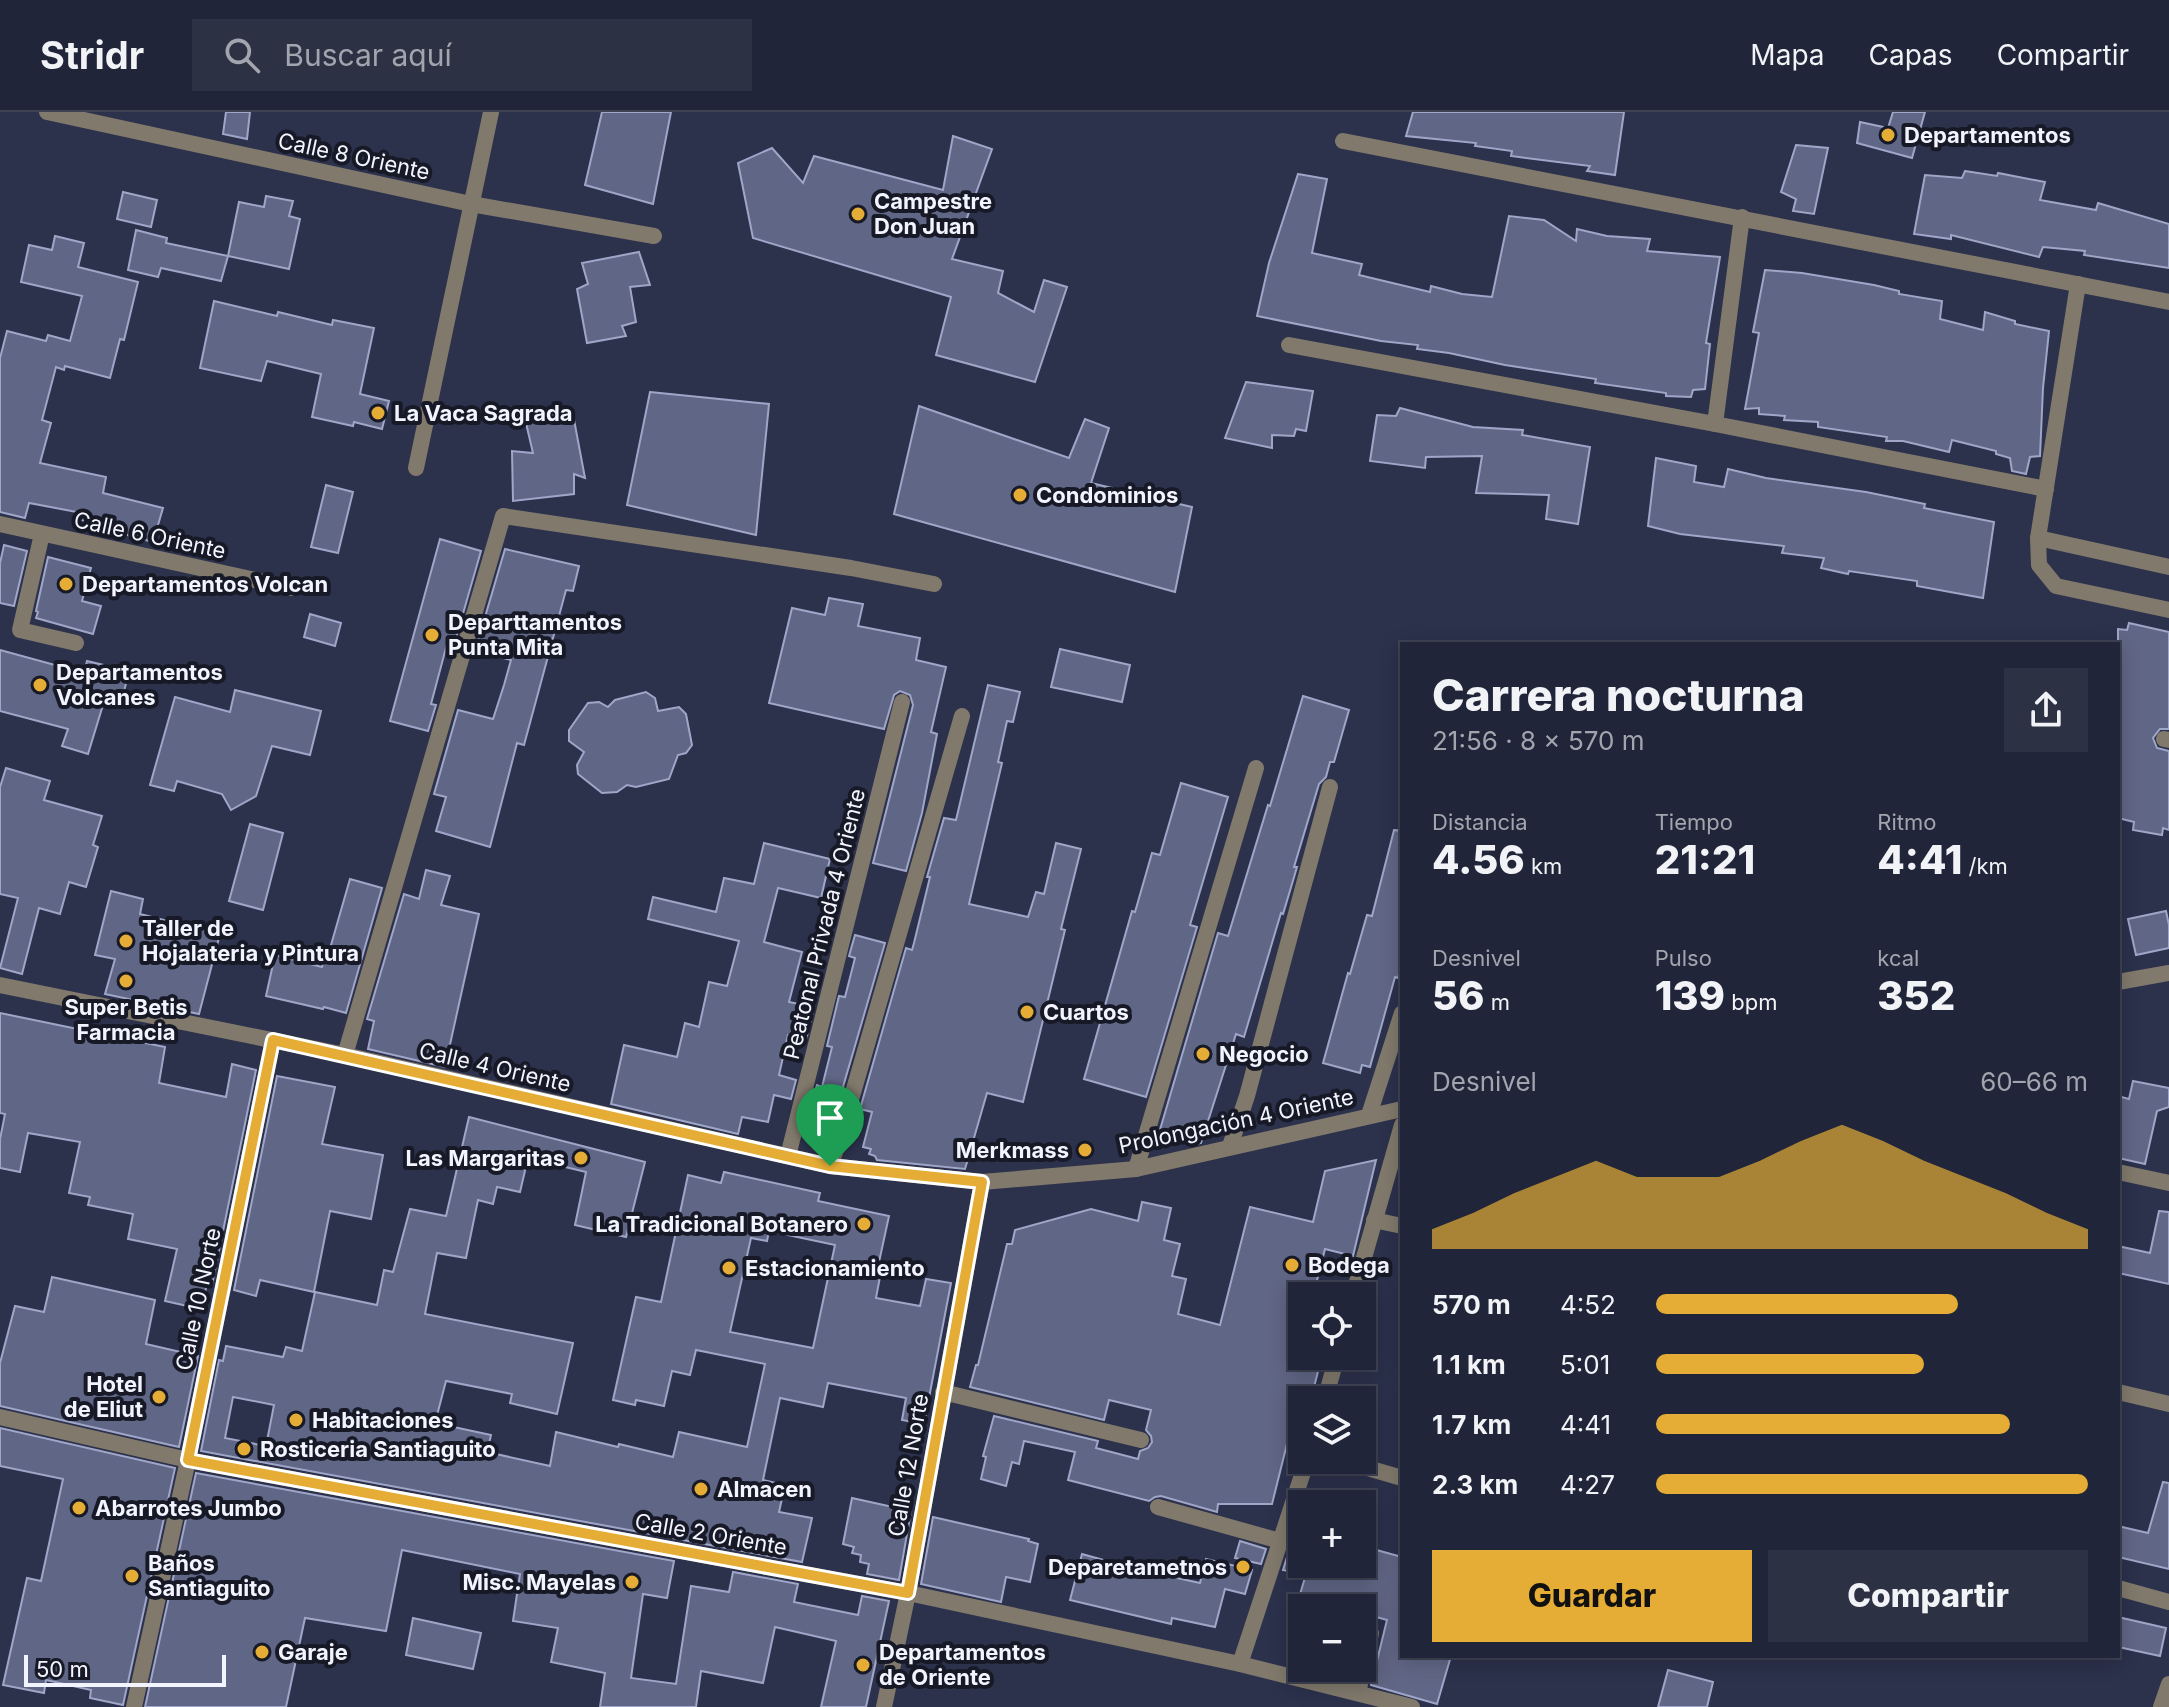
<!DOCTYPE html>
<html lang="es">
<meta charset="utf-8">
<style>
:root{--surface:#212539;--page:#2d3144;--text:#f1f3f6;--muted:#a2a5ae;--line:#3e4253;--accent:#e5ad35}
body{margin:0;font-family:Inter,sans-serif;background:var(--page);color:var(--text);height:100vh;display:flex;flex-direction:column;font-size:30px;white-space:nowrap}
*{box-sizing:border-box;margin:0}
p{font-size:26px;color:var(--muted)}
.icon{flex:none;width:44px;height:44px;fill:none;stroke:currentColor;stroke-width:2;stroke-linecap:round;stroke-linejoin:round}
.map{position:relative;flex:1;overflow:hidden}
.sheet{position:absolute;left:1400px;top:530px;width:720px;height:1016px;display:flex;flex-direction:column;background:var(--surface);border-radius:0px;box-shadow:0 4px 20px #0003,0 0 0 2px var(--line)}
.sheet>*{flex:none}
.buttons{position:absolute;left:1288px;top:1170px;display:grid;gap:16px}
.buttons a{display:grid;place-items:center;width:88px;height:88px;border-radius:0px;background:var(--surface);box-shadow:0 4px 20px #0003,0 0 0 2px var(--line);font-size:40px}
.scale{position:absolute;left:24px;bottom:20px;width:202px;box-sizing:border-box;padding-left:8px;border:4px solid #f2f4ff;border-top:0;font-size:22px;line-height:28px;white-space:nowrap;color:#f2f4ff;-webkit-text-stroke:6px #171a26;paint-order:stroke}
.pin{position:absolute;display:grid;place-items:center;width:68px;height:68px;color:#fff;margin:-82px -34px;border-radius:50% 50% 50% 0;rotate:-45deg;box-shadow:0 0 8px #0007}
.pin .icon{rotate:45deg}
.round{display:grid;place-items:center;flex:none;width:84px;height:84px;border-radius:0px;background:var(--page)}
.headline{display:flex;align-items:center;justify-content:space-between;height:136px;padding:0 32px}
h1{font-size:44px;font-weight:800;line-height:60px}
.metrics{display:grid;grid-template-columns:repeat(3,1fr);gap:12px;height:136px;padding:8px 32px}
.metrics div{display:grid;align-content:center}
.metrics b{font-size:40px;font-weight:800}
.metrics small{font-size:22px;font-weight:400}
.metrics p{font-size:22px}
.chart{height:224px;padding:16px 32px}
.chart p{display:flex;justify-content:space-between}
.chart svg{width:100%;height:144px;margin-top:8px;fill:var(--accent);opacity:.7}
.primary-button{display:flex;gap:16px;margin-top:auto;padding:16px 32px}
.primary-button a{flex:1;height:92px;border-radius:0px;background:var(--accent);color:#111;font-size:32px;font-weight:800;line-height:92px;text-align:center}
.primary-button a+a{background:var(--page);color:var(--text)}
ul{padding:0 32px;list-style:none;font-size:26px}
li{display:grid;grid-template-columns:128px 96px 1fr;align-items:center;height:60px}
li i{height:20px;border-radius:10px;background:var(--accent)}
header{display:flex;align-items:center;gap:48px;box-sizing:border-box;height:112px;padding:0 40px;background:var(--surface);border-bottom:2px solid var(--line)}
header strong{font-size:38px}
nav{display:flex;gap:44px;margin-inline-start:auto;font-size:28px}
.search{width:560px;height:72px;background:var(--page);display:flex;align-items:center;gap:20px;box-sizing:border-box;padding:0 28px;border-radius:0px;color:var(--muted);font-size:30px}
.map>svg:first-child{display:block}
.building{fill:#606685;stroke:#9fa6c8;stroke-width:2;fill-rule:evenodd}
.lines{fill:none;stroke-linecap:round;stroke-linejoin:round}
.service{stroke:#80796c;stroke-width:16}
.minor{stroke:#80796c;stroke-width:16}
.route-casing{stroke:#fff;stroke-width:16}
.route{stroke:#e5ad35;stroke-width:10}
.poi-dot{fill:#e5ad35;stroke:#171a26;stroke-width:3}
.labels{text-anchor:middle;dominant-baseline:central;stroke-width:8;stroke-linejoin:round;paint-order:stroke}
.poi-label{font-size:22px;font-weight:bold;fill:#f2f4ff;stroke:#171a26;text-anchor:start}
.street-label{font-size:22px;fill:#f2f4ff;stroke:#171a26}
</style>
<header>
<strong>Stridr</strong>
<div class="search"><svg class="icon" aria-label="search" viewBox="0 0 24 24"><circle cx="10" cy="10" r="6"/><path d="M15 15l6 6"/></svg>Buscar aquí</div>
<nav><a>Mapa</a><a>Capas</a><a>Compartir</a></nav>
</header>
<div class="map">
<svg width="2169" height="1595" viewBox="0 0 2169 1595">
<rect width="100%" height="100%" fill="#2c314c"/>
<!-- building -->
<g class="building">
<polygon points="226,0 250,0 247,27 223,22"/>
<polygon points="602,0 671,0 653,92 585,73"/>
<polygon points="1413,0 1624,0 1615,63 1587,59 1590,54 1511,44 1512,39 1475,34 1476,31 1406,24"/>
<polygon points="1893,0 1925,0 1912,46 1857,31 1860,10 1888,16"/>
<polygon points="953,24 992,37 952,147 1003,159 998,181 1034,200 1044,168 1067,175 1035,270 936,243 951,185 753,126 738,51 772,36 803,71 814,44 943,78"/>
<polygon points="1796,33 1828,36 1814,102 1793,99 1796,87 1781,80"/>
<polygon points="1965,59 1997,64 1998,61 2045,70 2040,88 2096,98 2098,91 2169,112 2169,156 2084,143 2085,139 2043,135 2039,145 1951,123 1951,127 1914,122 1925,63 1962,66"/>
<polygon points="1298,62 1327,67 1312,141 1362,152 1359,163 1430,180 1431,174 1462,182 1492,185 1509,104 1544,108 1576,129 1577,117 1607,124 1650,127 1647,139 1720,145 1706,231 1710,232 1705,277 1693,278 1691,285 1666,284 1666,281 1595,271 1596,267 1505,253 1449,241 1417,237 1418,233 1381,229 1257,204 1269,151"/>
<polygon points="123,80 157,88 151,115 117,107"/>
<polygon points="266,84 293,89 289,104 300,107 289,157 228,144 239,90 264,95"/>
<polygon points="136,118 167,126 166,131 228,144 221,169 161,156 158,165 128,158"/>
<polygon points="55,124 84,131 78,155 138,170 124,228 120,227 110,266 65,254 64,258 56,255 42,308 51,311 40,351 106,365 103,381 163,396 153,430 105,417 106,413 81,408 82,401 29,391 25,406 0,400 0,246 7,219 46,229 48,223 70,229 82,184 21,170 29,133 52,138"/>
<polygon points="639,140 650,173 630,175 636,210 622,214 626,224 587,231 577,177 588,172 582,151"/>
<polygon points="1765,158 1802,161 1874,173 1899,179 1899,182 1942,189 1940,207 1983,218 1985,200 2015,209 2015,212 2049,219 2043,276 2040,344 2030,345 2026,362 2012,359 2010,346 1996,342 1996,339 1952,328 1949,340 1903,329 1886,329 1887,325 1818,315 1818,310 1784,308 1785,304 1759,302 1759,296 1745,297 1759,221 1753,220"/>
<polygon points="214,189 277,204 278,200 332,213 333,208 374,216 360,282 389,289 382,317 354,310 353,314 312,305 321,262 267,249 261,269 200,256"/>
<polygon points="1246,270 1313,279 1306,319 1296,317 1294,324 1272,323 1272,336 1225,326"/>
<polygon points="650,280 769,292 756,423 627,393"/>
<polygon points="919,294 1069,346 1085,307 1109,316 1091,371 1192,395 1175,480 894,402"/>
<polygon points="1400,296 1473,315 1523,318 1522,323 1590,335 1578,412 1546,407 1549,383 1476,381 1482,344 1426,345 1425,356 1370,349 1377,303 1396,304"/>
<polygon points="572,297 585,366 574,362 574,382 513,389 512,339 533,341 526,311 545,303"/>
<polygon points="1656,346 1696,354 1694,370 1724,375 1728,357 1766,366 1866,380 1925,392 1924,396 1994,410 1983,486 1917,474 1917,469 1849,459 1848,462 1821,456 1824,446 1782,441 1784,434 1680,422 1648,414"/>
<polygon points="326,373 353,380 338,441 311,435"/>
<polygon points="440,427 481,439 454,533 447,532 431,592 436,593 428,619 390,609"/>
<polygon points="4,433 27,439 14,494 0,491 0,451"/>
<polygon points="505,437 579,454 573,479 566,478 524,633 517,631 490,735 436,719 446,685 434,682 458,598 493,607 504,573 511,548 475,539"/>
<polygon points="48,445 91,456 82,489 101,494 93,522 36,506 38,500 36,499"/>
<polygon points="829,486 863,492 858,514 920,526 916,548 946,555 931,620 937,622 922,701 906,759 873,751 913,593 910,583 900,579 894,583 884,617 769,591 792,496 825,503"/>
<polygon points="310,502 341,511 335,534 304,525"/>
<polygon points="2129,511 2169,520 2169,617 2160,617 2153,626 2157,636 2169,639 2169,718 2163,716 2162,723 2133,718 2134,710 2118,706 2118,517 2127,518"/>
<polygon points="1060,537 1130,553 1122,590 1051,575"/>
<polygon points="0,538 84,561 87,549 129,559 120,596 103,593 88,642 62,634 68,617 0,599"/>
<polygon points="988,573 1020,580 1013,610 1007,609 998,650 1002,651 969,792 1028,805 1036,780 1044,782 1056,731 1081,737 1061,817 1065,818 1023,990 987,981 965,1057 877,1048 875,1044 869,1042 871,1037 863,1035 872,1000 860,997 906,836 912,838 914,831 930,765 927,765 944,706 956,708"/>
<polygon points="235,578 321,599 310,643 272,634 256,684 231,698 222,682 177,669 174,679 150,673 175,585 230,600"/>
<polygon points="646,580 655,586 658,599 679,595 686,602 692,633 686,641 678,643 669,667 636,675 627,673 617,680 602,681 578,662 577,653 584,640 569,629 569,618 588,591 599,590 608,595 615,588"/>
<polygon points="1303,584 1349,598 1334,650 1330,650 1326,665 1319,672 1294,755 1297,755 1292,772 1283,802 1281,801 1244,925 1236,922 1201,1031 1196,1032 1159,1021 1218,821 1228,824 1268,693 1270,694"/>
<polygon points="6,656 50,669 44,688 102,704 93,733 98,735 86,775 69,770 60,802 39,796 22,862 0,856 18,786 0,782 0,675"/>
<polygon points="1181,671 1228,685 1190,813 1197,815 1146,985 1084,967 1132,799 1135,800 1152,741 1160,743"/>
<polygon points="250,712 283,721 263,798 229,789"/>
<polygon points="1394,718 1402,719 1402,850 1398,866 1395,865 1370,955 1362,953 1360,961 1323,951 1348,861 1350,862 1367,803 1372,804"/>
<polygon points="764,731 830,747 821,786 778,776 764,830 802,840 789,890 814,895 806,928 788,923 779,963 796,968 791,987 774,983 768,1010 742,1005 738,1022 611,992 624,933 677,945 685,911 699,915 709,870 727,874 739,829 648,807 653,785 716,800 724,766 754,772"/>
<polygon points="426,758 450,764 441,793 479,802 445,955 368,937 374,909 367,907 404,782 419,787"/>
<polygon points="350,767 382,776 346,901 324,895 323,897 266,884 275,843 322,855 326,839 329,840"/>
<polygon points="111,779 143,787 140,802 220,822 199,902 105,882 115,847 95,843"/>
<polygon points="2166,799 2169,813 2169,836 2136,843 2128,807"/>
<polygon points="855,823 885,831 838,992 827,989 826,995 812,992 817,973 822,975 832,935 827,934 839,884 845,885 855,846 849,844"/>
<polygon points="0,901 165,935 159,971 226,985 232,952 256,958 212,1173 207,1172 201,1197 165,1189 177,1137 128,1127 133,1102 88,1093 90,1085 69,1081 80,1030 28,1021 20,1060 0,1056 0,1027 5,1002 0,1001"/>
<polygon points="277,964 335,975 322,1032 383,1043 371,1107 330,1099 314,1180 260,1168 256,1184 234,1178"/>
<polygon points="2133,969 2169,976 2169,995 2157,999 2145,1052 2118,1046 2118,984 2129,987"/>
<path d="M469 1005 645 1050 626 1125 575 1113 586 1060 528 1046 520 1080 497 1075 493 1092 478 1088 466 1146 437 1141 425 1202 573 1231 557 1302 510 1291 512 1282 446 1269 435 1311 491 1323 487 1340 550 1354 556 1320 618 1335 619 1332 673 1345 679 1320 747 1335 765 1252 696 1238 690 1263 672 1259 664 1294 636 1288 635 1293 613 1288 636 1185 661 1190 688 1063 721 1071 724 1060 820 1081 818 1089 889 1104 876 1164 880 1165 876 1186 920 1194 926 1167 951 1171 924 1312 902 1308 906 1286 828 1271 823 1295 780 1286 763 1368 785 1373 779 1400 812 1406 802 1450 201 1339 219 1248 223 1249 226 1234 283 1245 286 1235 302 1239 315 1180 377 1193 384 1158 393 1160 410 1097 446 1104ZM769 1119 835 1133 813 1236 730 1220 751 1126 767 1129ZM233 1285 274 1293 266 1334 225 1326Z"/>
<polygon points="1376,1048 1353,1144 1325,1137 1313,1184 1302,1184 1302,1244 1322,1244 1312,1283 1302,1281 1302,1336 1287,1332 1272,1392 1218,1392 1217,1400 1161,1384 1155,1385 1149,1389 1068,1368 1075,1340 1024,1329 1019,1352 1012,1350 1006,1374 981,1367 986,1345 983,1344 994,1304 1098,1329 1096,1336 1138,1347 1140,1339 1148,1336 1152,1330 1151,1324 1146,1318 1151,1298 1109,1288 1104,1308 970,1275 976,1253 978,1253 1007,1132 1012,1132 1015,1118 1091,1097 1138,1109 1142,1090 1171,1096 1164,1128 1180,1132 1172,1164 1186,1167 1178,1202 1220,1213 1250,1095 1313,1110 1325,1059"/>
<polygon points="2159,1099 2169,1100 2169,1172 2118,1161 2118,1134 2150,1141"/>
<polygon points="52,1165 155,1188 146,1232 198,1244 179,1335 0,1294 0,1251 15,1194 44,1200"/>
<polygon points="0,1316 175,1356 123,1593 90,1586 91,1578 46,1568 44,1581 3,1573 27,1466 41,1469 63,1367 0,1354"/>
<polygon points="196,1361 674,1449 667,1486 643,1482 631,1566 676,1572 691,1474 729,1480 733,1460 798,1472 794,1490 858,1503 862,1484 889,1489 866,1595 821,1595 836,1529 775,1515 763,1571 701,1559 696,1595 600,1595 605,1561 551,1550 558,1516 513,1509 520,1462 402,1438 386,1519 305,1506 286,1595 145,1595"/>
<polygon points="2163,1370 2169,1371 2169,1457 2118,1445 2118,1414 2148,1421"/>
<polygon points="852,1386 911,1399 899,1468 867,1462 869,1452 860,1450 861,1443 852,1441 854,1435 843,1432"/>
<polygon points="933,1405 1029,1427 1028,1429 1038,1432 1030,1470 1006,1465 1001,1490 921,1472"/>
<polygon points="1296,1416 1302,1418 1302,1462 1283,1458"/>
<polygon points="1240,1429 1266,1437 1261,1452 1235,1446"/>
<polygon points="1362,1434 1402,1445 1402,1544 1451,1544 1437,1592 1371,1573 1387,1508 1362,1501 1362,1496 1342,1496 1322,1490 1321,1493 1312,1493 1298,1489 1309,1452 1362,1452"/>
<polygon points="1082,1442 1132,1456 1200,1471 1206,1447 1252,1458 1245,1482 1225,1477 1215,1515 1172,1506 1171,1512 1070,1488"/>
<polygon points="2118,1505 2166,1516 2160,1544 2118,1535"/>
<polygon points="413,1506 481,1521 473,1557 406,1543"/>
<polygon points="1668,1558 1713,1570 1707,1595 1658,1595"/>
</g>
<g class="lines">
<!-- service -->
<g class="service">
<polyline points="42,422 20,518 76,531"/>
<polyline points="943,1280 1141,1328"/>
<polyline points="1158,1395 1280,1429"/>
<polyline points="1358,1581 1371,1521"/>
</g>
<!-- minor -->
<g class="minor">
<polyline points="47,0 471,92 654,124"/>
<polyline points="1343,29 2169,190"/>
<polyline points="2078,172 2038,426 2039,453 2056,474 2169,498"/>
<polyline points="1289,233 1715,312 2046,377"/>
<polyline points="1715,312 1742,105"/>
<polyline points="416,356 491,0"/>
<polyline points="0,412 291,476"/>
<polyline points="2038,426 2169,455"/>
<polyline points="2164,627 2169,628"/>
<polyline points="2118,870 2169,861"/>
<polyline points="0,873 345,943 830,1054 982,1070 1136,1057 1402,997"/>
<polyline points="345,943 503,404 851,456 934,472"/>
<polyline points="1369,1003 1402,901"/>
<polyline points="1230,1034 1247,984 1330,675"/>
<polyline points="788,1044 902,590"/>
<polyline points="830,1054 839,1029 962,604"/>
<polyline points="1136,1057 1256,656"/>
<polyline points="2118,1060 2169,1071"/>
<polyline points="1374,1108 1402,1114"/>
<polyline points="1353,1184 1402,1013"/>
<polyline points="2118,1280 2169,1292"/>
<polyline points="1325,1288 1337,1244"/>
<polyline points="0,1305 188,1348 908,1481 1240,1552 1412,1595"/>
<polyline points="1340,1348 1402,1366"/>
<polyline points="2118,1476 2169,1490"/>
<polyline points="1240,1552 1307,1348"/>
<polyline points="134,1595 188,1348 273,928"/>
<polyline points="884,1595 908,1481 982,1070"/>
<polyline points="2161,1595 2169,1572"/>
</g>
</g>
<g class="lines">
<!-- route casing -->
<g class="route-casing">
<polygon id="route" points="273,928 830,1054 982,1070 908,1481 188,1348"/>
</g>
<!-- route -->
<use href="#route" class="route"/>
</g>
<!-- markers -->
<g class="poi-dot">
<circle cx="1888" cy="23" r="8"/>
<circle cx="858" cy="102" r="8"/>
<circle cx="378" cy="301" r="8"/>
<circle cx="1020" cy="383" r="8"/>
<circle cx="66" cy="472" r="8"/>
<circle cx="432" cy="523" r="8"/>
<circle cx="40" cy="573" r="8"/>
<circle cx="126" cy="829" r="8"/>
<circle cx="126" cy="869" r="8"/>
<circle cx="1027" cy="900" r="8"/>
<circle cx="1203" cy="942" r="8"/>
<circle cx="1085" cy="1038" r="8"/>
<circle cx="581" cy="1046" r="8"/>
<circle cx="864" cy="1112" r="8"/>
<circle cx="1292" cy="1153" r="8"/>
<circle cx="729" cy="1156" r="8"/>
<circle cx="159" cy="1285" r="8"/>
<circle cx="296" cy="1308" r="8"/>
<circle cx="244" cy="1337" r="8"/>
<circle cx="701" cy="1377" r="8"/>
<circle cx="79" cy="1396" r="8"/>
<circle cx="1243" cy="1455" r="8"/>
<circle cx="132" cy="1464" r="8"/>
<circle cx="632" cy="1470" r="8"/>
<circle cx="262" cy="1540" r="8"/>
<circle cx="863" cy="1553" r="8"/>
</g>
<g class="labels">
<!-- poi labels -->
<g class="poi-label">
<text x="1904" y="23">Departamentos</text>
<text x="874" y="89">Campestre<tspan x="874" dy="25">Don Juan</tspan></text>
<text x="394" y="301">La Vaca Sagrada</text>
<text x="1036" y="383">Condominios</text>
<text x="82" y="472">Departamentos Volcan</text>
<text x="448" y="510">Departtamentos<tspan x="448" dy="25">Punta Mita</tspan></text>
<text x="56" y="560">Departamentos<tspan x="56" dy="25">Volcanes</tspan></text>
<text x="142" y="816">Taller de<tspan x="142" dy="25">Hojalateria y Pintura</tspan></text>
<text x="126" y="895" text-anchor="middle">Super Betis<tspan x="126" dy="25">Farmacia</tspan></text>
<text x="1043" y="900">Cuartos</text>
<text x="1219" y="942">Negocio</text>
<text x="1069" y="1038" text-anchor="end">Merkmass</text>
<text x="565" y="1046" text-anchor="end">Las Margaritas</text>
<text x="848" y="1112" text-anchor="end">La Tradicional Botanero</text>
<text x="1308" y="1153">Bodega</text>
<text x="745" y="1156">Estacionamiento</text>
<text x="143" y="1272" text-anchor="end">Hotel<tspan x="143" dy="25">de Eliut</tspan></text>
<text x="312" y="1308">Habitaciones</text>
<text x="260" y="1337">Rosticeria Santiaguito</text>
<text x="717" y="1377">Almacen</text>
<text x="95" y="1396">Abarrotes Jumbo</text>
<text x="148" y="1451">Baños<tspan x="148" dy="25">Santiaguito</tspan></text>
<text x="1227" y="1455" text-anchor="end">Deparetametnos</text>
<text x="616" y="1470" text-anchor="end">Misc. Mayelas</text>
<text x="278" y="1540">Garaje</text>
<text x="879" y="1540">Departamentos<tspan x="879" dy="25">de Oriente</tspan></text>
</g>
<!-- street labels -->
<g class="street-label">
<text transform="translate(354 44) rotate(12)">Calle 8 Oriente</text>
<text transform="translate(150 423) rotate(12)">Calle 6 Oriente</text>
<text transform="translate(824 812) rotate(-76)">Peatonal Privada 4 Oriente</text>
<text transform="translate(495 955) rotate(13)">Calle 4 Oriente</text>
<text transform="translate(1236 1009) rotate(-12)">Prolongación 4 Oriente</text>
<text transform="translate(198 1187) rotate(-78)">Calle 10 Norte</text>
<text transform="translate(908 1353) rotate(-80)">Calle 12 Norte</text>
<text transform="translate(711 1422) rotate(10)">Calle 2 Oriente</text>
</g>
</g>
</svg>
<div class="buttons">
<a><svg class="icon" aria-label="locate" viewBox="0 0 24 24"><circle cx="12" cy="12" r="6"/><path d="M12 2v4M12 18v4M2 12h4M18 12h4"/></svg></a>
<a><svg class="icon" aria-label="layers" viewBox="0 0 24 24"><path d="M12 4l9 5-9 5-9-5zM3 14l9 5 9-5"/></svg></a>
<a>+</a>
<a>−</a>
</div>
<div class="scale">50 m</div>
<div class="pin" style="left:830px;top:1054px;background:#1e9e55"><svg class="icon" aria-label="arrive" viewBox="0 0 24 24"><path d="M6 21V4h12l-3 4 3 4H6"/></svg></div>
<section class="sheet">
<div class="headline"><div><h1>Carrera nocturna</h1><p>21:56 · 8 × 570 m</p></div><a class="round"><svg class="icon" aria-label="share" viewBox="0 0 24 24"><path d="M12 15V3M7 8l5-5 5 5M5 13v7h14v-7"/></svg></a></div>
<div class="metrics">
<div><p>Distancia</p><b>4.56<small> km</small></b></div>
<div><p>Tiempo</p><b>21:21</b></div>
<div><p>Ritmo</p><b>4:41<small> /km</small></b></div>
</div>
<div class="metrics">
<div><p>Desnivel</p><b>56<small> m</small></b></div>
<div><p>Pulso</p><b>139<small> bpm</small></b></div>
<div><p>kcal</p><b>352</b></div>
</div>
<div class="chart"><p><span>Desnivel</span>60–66 m</p>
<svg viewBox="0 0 160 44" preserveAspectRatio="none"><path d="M0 44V38L10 33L20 27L30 22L40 17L50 22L60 22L70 22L80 17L90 11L100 6L110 11L120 17L130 22L140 27L150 33L160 38V44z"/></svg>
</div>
<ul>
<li><b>570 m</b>4:52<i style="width:70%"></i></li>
<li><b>1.1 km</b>5:01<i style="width:62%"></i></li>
<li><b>1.7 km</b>4:41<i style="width:82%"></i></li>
<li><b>2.3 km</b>4:27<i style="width:100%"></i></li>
</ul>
<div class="primary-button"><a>Guardar</a><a>Compartir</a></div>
</section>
</div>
